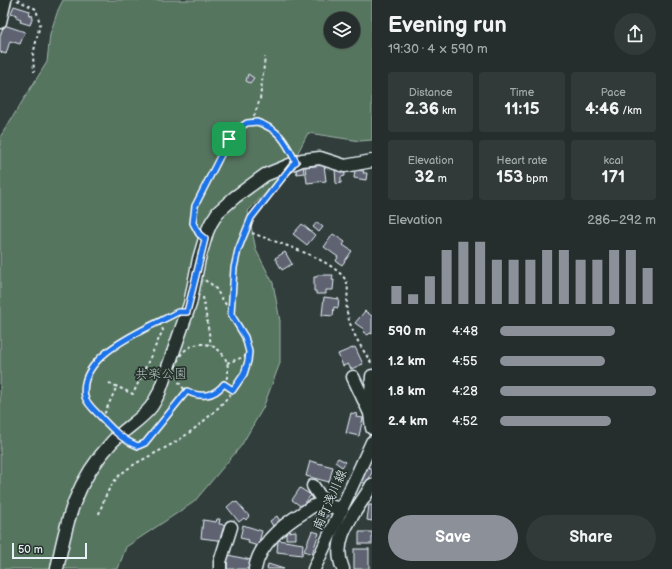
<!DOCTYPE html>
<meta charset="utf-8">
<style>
:root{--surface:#252e2c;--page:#313a38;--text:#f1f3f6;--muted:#a3a8a9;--line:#424a48;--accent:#8c9099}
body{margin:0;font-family:"Balsamiq Sans","Klee One",sans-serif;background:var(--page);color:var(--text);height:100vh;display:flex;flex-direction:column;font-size:15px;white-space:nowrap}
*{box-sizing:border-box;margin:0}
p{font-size:13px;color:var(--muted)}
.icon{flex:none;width:22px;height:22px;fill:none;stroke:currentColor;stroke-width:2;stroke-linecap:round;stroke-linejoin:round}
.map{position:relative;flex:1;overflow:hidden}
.panel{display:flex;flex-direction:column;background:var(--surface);width:300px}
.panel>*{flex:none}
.controls{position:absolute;left:324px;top:12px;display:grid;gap:8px}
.controls a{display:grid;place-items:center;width:36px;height:36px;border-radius:50%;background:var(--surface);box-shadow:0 1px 3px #0004,0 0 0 1px var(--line);font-size:20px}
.scale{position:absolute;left:12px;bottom:10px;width:75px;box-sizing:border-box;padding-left:4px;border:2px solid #e8f1f8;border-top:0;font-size:11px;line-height:14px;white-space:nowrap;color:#e8f1f8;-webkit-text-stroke:3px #26332d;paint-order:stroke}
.pin{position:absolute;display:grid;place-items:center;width:34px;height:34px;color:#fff;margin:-17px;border-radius:8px;box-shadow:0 2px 6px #0006}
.round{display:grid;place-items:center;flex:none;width:42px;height:42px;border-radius:21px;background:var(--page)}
.overview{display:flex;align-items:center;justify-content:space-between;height:68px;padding:0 16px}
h1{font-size:22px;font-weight:700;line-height:30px}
.figures{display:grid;grid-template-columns:repeat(3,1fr);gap:6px;height:68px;padding:4px 16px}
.figures div{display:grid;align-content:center;border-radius:4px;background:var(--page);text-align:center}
.figures b{font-size:17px;font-weight:700}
.figures small{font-size:11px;font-weight:400}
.figures p{font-size:11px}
.chart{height:112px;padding:8px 16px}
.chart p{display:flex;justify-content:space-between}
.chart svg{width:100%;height:72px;margin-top:4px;stroke:var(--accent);stroke-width:6}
.primary-button{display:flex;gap:8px;margin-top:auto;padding:8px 16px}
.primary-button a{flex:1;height:46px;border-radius:24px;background:var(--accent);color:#fff;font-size:16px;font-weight:700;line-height:46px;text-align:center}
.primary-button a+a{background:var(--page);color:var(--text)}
ul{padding:0 16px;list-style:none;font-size:13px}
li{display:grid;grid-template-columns:64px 48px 1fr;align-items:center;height:30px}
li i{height:10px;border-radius:5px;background:var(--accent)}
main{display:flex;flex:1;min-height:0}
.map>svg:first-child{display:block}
.green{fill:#56755e;stroke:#9fb3ab;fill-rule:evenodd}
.building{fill:#5f6371;stroke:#e8f1f8}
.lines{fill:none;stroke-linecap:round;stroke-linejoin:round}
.minor-casing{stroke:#e8f1f8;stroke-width:15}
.path{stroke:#e8f1f8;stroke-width:2;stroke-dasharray:3 3;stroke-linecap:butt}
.minor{stroke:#26332d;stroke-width:12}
.route-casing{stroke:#fff;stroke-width:8}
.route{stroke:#1a73e8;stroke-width:5}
.labels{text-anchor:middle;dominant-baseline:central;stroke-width:3.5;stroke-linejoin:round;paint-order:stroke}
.park-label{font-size:13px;fill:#aebfba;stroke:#26332d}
.street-label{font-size:13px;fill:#e8f1f8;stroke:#26332d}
</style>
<main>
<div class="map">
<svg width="372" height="569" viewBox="0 0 372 569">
<rect width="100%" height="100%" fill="#313d3b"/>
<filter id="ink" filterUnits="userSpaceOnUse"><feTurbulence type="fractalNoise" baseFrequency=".025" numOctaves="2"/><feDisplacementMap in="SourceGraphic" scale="8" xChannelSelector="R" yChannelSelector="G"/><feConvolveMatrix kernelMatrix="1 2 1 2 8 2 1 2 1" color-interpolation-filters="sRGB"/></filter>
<g filter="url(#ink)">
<!-- green -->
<path class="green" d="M63 0H372V140L360 141 308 133 290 168 248 211 256 250 273 283 280 321V363L263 408 241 446 194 502 126 547 118 569H0V137L47 62 50 34 58 10ZM331 19H353V41H331Z"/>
<!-- building -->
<g class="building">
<polygon points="14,6 30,11 29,15 33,16 30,25 20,22 21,19 16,17 17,15 11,13"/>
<polygon points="4,25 25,32 20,44 10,41 6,54 0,52 0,36"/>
<polygon points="248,74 254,78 250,83 246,81"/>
<polygon points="324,165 326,181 307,183 305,167"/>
<polygon points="303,166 304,173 297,174 296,170"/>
<polygon points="344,168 345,176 341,177 341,183 336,184 335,169"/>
<polygon points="355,170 364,171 363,173 367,173 366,180 354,178"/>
<polygon points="317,222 323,227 319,232 313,227"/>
<polygon points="302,224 315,235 307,245 293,234"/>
<polygon points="333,234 345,242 343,245 352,251 342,265 336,261 338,257 324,247"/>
<polygon points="285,252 292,264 282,270 275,258"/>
<polygon points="317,275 333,275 332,280 334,280 333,290 326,290 326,294 316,294 316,291 314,291 314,277 317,277"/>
<polygon points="324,297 339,299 338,308 334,307 333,316 322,315"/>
<polygon points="365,311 372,316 372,334 370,333 368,335 363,332 365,330 355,323"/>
<polygon points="355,347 363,364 351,369 348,364 343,366 338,354"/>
<polygon points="351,413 357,414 356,417 363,418 359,436 346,433"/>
<polygon points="338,458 346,462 342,467 335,462"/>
<polygon points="310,461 333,467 329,482 306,476"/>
<polygon points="368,467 372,469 372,472 367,484 361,482"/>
<polygon points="300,488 311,495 302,507 292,500"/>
<polygon points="234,501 235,503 237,502 249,516 246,520 244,518 239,522 227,507"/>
<polygon points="369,505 372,505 372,521 367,520"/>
<polygon points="325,510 328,516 319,522 315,516"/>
<polygon points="277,516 281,523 274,528 270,521"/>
<polygon points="217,519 220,519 219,524 228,525 225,541 201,538 203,520 216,522"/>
<polygon points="243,525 262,531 258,546 248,543 249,540 240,538"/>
<polygon points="296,531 296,539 286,539 286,532"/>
<polygon points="312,531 319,533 312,554 304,551"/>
<rect x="359" y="532" width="13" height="12"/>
<polygon points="278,540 303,544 302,555 277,552"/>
<rect x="354" y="549" width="15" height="20"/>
<polygon points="228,555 251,560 249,569 227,569"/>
<polygon points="268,564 284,569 267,569"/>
</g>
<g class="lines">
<!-- minor casing -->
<g class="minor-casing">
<g id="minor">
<polyline points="0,22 5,0"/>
<polyline points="372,376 370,413 372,428"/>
<polyline points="353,377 369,411"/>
<polyline points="313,486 325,504"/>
<path d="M57 569C67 518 76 481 112 442 124 429 141 420 151 407 154 403 156 398 159 393L190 304 199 259 207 232 211 223 218 212 235 197 265 175 302 160 320 158 345 166 372 161"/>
<polyline points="220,569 220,562 231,527"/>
<path d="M255 569C259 544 284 524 304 512 308 509 313 505 318 505 326 504 334 507 342 510"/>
<polyline points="314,569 372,442"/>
<path d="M343 569C329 538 358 510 372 485"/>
</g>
</g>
<!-- path -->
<g class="path">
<polyline points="17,0 36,9 40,24 33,55 34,72"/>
<polyline points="252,122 260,99 265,57"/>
<path d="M196 230C192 222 192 215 195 206 198 195 207 184 212 174 218 163 222 149 230 138 253 107 278 127 292 154"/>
<path d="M252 233C277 243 329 257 345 279 351 287 345 302 347 312 351 332 361 347 372 364"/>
<polyline points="203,297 211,345"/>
<path d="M231 313C234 278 234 251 251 219 258 206 270 193 279 182"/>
<circle cx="202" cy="370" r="26"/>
<polyline points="227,363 249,355"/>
<polyline points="109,383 133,394 163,330 159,323"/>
<polyline points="224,384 233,390"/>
<polyline points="102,419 117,386"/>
<path d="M111 428C103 420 89 409 85 398 74 357 149 328 176 314"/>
<polyline points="127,441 138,446 145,443 187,391"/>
<path d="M99 514C104 499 109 485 121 474 140 458 166 450 186 435 208 419 253 381 248 350 245 328 227 308 216 289L211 284 204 280"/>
</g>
<!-- minor -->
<use href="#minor" class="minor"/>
</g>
</g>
<g class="lines" filter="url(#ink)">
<!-- route casing -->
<g class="route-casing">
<path id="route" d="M257 122C280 130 285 141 296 162L294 163 251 218 238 250 234 268 231 314 245 337 249 352 248 361 244 374 233 390 224 384C214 397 200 398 187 391L145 443 138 446C122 440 111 428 100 416 95 411 87 404 85 397 76 354 149 328 178 312H187L205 239 199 234 193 223 195 206 229 139 239 128 247 123Z"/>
</g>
<!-- route -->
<use href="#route" class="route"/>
</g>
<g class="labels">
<!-- park labels -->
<g class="park-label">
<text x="161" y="374">共楽公園</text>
</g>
<!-- street labels -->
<g class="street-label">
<text transform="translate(330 500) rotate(-66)">南町浅川線</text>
</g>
</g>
</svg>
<div class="controls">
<a><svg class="icon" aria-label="layers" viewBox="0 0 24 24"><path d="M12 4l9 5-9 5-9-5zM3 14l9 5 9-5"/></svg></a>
</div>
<div class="scale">50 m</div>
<div class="pin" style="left:229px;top:139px;background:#1e9e55"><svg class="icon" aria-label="arrive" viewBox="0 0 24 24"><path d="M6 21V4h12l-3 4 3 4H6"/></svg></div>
</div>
<section class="panel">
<div class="overview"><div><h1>Evening run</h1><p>19:30 · 4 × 590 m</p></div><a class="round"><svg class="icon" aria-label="share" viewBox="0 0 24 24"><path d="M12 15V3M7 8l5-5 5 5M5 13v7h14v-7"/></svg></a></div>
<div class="figures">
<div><p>Distance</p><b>2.36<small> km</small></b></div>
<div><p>Time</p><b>11:15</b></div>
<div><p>Pace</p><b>4:46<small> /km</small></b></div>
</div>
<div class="figures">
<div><p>Elevation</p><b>32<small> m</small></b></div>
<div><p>Heart rate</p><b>153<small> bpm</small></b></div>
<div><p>kcal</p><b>171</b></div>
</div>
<div class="chart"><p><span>Elevation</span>286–292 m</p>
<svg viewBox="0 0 160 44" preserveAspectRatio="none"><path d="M5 44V33M15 44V38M25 44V27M35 44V11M45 44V6M55 44V6M65 44V17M75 44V17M85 44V17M95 44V11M105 44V11M115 44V17M125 44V17M135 44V11M145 44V11M155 44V22"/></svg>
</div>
<ul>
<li><b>590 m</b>4:48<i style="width:74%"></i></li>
<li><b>1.2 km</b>4:55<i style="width:67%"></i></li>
<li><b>1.8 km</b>4:28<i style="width:100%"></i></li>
<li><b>2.4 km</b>4:52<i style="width:71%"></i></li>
</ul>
<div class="primary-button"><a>Save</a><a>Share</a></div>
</section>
</main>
